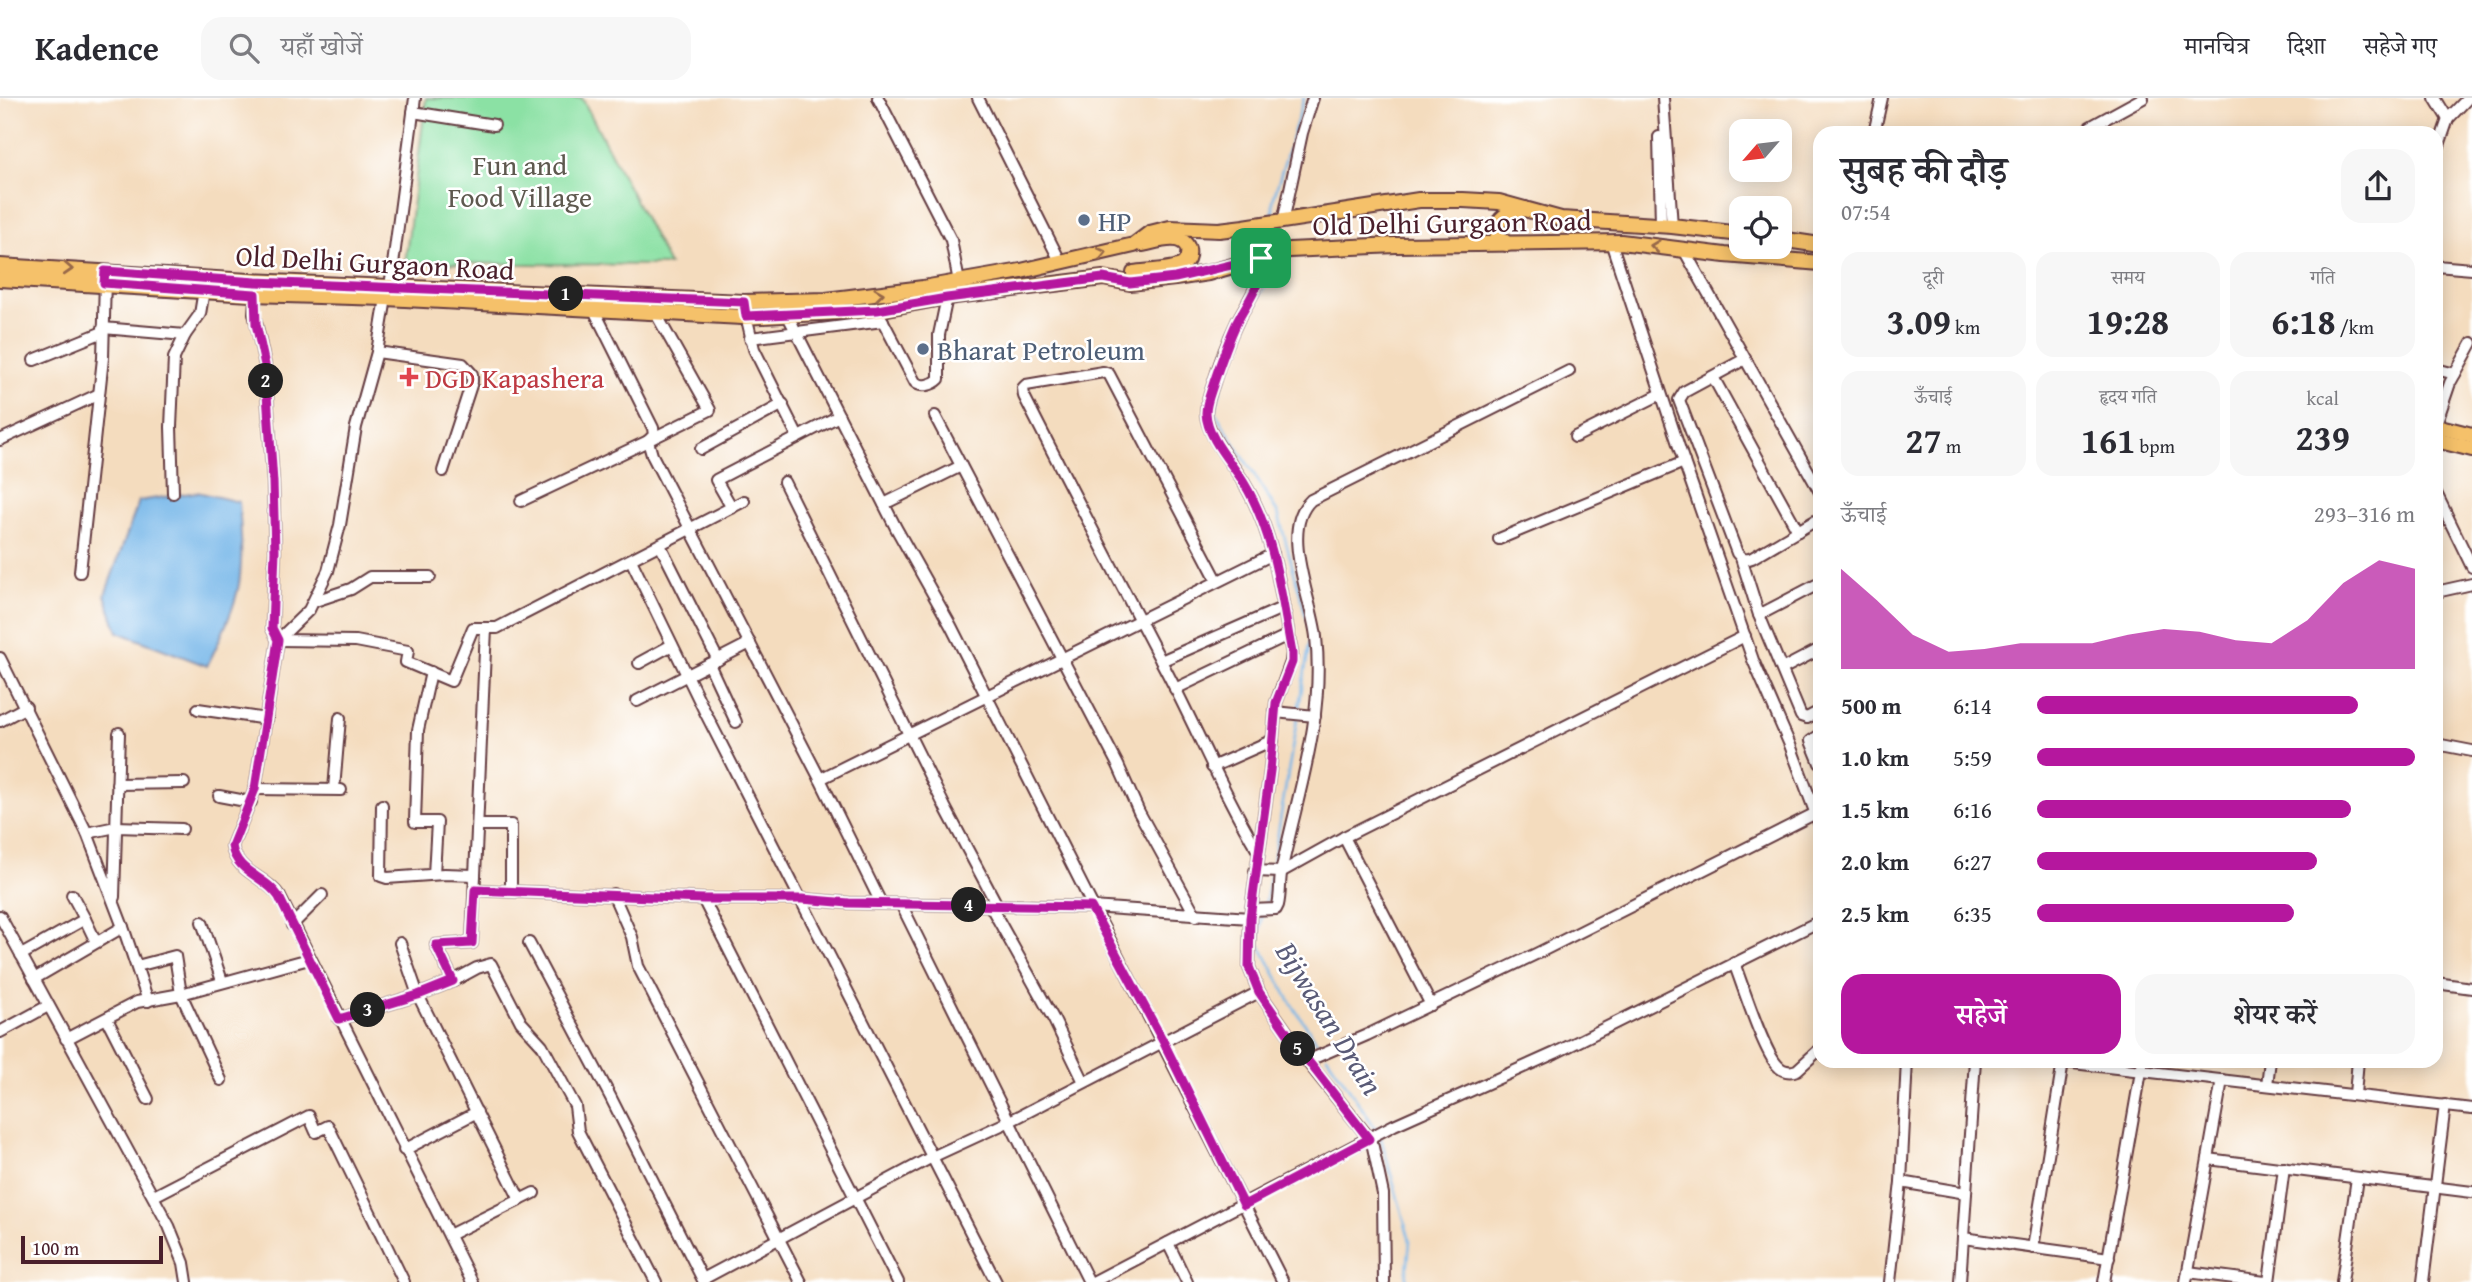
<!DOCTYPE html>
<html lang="hi">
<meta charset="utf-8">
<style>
:root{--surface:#fff;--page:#f7f7f7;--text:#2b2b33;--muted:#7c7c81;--line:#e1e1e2;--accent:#b5179e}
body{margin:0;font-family:"Gentium Book Plus","Noto Serif Devanagari",serif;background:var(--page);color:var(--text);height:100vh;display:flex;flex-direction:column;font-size:26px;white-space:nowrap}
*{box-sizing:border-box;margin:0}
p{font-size:23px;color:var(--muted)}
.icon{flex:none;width:38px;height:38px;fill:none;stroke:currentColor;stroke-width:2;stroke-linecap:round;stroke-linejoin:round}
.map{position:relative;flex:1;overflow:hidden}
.sheet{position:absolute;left:1813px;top:28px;width:630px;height:942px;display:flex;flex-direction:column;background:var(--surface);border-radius:21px;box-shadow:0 4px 18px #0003}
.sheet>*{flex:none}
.needle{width:46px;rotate:242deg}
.tools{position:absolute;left:1729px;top:21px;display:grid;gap:14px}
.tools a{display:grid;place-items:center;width:63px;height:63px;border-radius:14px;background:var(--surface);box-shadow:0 4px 18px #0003;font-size:35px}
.scale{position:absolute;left:21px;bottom:18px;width:142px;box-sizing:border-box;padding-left:7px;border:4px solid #4a1f2b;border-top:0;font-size:19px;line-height:24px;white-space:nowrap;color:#4a1f2b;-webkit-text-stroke:5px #fff;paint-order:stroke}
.pin{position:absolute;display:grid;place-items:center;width:60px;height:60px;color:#fff;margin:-30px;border-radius:14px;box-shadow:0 4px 10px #0006}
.km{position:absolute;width:35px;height:35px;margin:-18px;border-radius:50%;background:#222;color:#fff;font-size:19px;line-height:35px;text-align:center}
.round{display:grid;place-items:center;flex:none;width:74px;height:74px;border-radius:21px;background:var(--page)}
.overview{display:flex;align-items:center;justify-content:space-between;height:119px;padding:0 28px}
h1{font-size:38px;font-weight:600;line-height:52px}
.figures{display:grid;grid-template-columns:repeat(3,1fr);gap:10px;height:119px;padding:7px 28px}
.figures div{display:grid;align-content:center;border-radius:18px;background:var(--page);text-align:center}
.figures b{font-size:35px;font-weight:600}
.figures small{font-size:19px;font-weight:400}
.figures p{font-size:19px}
.chart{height:196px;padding:14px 28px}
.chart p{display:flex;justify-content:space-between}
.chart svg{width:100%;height:126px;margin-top:7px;fill:var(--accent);opacity:.7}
.cta{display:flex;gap:14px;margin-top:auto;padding:14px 28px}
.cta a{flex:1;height:80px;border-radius:21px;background:var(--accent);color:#fff;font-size:28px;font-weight:600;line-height:80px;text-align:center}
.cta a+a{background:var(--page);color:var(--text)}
ul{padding:0 28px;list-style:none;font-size:23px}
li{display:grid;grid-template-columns:112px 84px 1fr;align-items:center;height:52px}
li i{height:18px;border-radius:9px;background:var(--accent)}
header{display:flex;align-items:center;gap:42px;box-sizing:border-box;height:98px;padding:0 35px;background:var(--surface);border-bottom:2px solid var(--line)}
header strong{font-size:33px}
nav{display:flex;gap:38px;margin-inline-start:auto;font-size:24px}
.search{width:490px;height:63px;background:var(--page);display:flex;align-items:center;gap:18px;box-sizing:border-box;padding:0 24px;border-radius:21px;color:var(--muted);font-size:26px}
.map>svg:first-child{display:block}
.green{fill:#8be1a4;stroke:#6a8068;stroke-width:2}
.water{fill:#73b5e8;stroke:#5e6a8a;stroke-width:2}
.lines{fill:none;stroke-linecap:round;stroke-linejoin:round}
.stream{stroke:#73b5e8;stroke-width:2.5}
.minor-casing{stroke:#643b41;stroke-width:14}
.major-casing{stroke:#643b41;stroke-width:18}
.minor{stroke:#fff;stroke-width:10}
.major{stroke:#f5c16b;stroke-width:14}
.oneway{stroke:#976848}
.route-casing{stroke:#fff;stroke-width:14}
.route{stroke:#b5179e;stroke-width:9}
.service-dot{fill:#5c6f8a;stroke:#fff;stroke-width:2.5}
.health-dot{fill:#e0444e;stroke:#fff;stroke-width:2.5}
.labels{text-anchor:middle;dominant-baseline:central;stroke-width:5;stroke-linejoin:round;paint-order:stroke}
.park-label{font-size:28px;fill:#5e594f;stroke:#fff}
.service-label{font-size:28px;fill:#4e5e75;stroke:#fff;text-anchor:start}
.street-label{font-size:28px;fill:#4a1f2b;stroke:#fff}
.health-label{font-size:28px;fill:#be3a42;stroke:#fff;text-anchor:start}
.water-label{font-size:30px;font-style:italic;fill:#5a5b77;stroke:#fff}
</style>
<header>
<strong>Kadence</strong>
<div class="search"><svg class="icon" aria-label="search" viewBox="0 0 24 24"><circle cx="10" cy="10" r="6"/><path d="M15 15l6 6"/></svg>यहाँ खोजें</div>
<nav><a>मानचित्र</a><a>दिशा</a><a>सहेजे गए</a></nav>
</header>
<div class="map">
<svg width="2472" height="1184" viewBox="0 0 2472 1184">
<rect width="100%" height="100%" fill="#fff"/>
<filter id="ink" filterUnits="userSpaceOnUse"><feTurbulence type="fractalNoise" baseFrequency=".0143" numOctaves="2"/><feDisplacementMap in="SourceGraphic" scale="14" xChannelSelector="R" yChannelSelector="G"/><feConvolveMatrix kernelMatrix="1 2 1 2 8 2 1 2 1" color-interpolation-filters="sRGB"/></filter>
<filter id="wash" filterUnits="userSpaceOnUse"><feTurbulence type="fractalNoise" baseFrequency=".00686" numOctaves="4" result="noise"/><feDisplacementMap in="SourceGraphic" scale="28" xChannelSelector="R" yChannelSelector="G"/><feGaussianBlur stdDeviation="1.57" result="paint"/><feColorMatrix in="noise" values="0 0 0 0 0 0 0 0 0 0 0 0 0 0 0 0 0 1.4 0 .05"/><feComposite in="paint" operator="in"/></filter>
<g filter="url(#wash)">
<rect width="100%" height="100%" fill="#f4dcbe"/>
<!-- green -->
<polygon class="green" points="426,0 582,0 669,167 405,165"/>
<!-- water -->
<path class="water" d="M197 394 239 404C241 431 243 459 239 486 235 510 218 546 207 568L118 534 105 497 139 403Z"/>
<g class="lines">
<!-- stream -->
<g class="stream">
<polyline points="1273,118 1273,102 1304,0"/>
<polyline points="1273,150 1273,128"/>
<polyline points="1238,235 1273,174 1273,163"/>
<polyline points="1232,247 1215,314 1278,415 1311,537 1298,614"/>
<polyline points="1272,770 1297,621"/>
<polyline points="1265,807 1271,776"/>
<polyline points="1263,814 1258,844 1292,907 1323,953"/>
<polyline points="1327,958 1376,1031"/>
<polyline points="1380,1037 1410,1143 1406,1184"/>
</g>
</g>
</g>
<g filter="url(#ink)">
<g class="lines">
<!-- minor casing -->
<g class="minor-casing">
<g id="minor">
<polyline points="878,0 951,142 959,184"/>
<polyline points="978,0 1061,165"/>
<polyline points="1663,0 1672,128"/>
<polyline points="2435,0 2448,21"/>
<polyline points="413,14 494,27"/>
<polyline points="1874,35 1882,0"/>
<polyline points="2084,35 2090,29 2143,0"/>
<polyline points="1659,39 1661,127"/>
<polyline points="2436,56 2448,21 2468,0"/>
<polyline points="1283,124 1302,35 1313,0"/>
<polyline points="1611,144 1684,364 1753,562 1790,647 1820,727"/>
<polyline points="1684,152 1820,394"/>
<path d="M1261 160C1261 188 1249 201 1237 224 1228 243 1220 264 1214 284 1211 294 1206 305 1206 315 1207 338 1233 366 1244 385 1275 436 1281 497 1292 555L1291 564 1276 605 1270 673 1250 820 1249 869 1259 894 1307 963 1365 1035 1373 1049 1383 1096 1384 1184"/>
<polyline points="2436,168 2472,171"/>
<polyline points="390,189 415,0"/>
<polyline points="256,190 254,215 265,267 273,384 275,453 272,530 278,542 356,543 408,553 406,564 451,583 473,530 497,530 744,403"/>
<path d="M386 200 377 254 356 329 340 427 328 473 309 512 278 542 255 691 232 748C236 775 266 778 280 799L472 1184"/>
<polyline points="594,212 653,330 654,337 648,343 652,357 820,681 881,805"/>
<path d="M877 212 915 284C921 290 933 287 939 281V237L947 199"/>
<polyline points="745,213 754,251 798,339"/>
<polyline points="787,216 896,430 951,528 1283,1184"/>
<polyline points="103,230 185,237"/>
<polyline points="750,240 883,223"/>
<polyline points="377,254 463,266 472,276 472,284 443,373"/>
<path d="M1745 261 1684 294 1679 302 1737 455C1742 461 1745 463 1752 460L1820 420"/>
<polyline points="34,262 103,234"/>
<polyline points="2436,271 2455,276"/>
<polyline points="1713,279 1798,433"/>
<polyline points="935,318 1118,667 1139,714 1196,818"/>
<polyline points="2436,326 2450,285 2472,245"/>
<polyline points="1575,339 1661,296"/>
<polyline points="653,340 710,312 655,214"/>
<polyline points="0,342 99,296"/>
<polyline points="701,351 783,306"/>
<polyline points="784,384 945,709 997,807"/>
<polyline points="173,395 171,329 174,260 185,237 200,216 204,192"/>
<polyline points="2436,395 2472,469"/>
<polyline points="521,403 648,343"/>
<polyline points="884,406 961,368"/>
<polyline points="732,410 716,382 839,318"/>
<polyline points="1499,441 1684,364"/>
<polyline points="660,447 718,562"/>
<polyline points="1741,460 1759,517 1801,618 1807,620 1820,613"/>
<polyline points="631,462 706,616 996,1184"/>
<polyline points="80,474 103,260 105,180"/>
<path d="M1217 482 1109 276 1103 274 1026 287 1023 290 1024 298C1069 387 1115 475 1161 563 1195 626 1221 692 1258 753"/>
<polyline points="2436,494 2472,486"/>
<polyline points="315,503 351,491 370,479 430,479"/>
<polyline points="1759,517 1820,485"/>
<polyline points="0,560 87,735 123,829 148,903"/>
<polyline points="1161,563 1282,510"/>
<polyline points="639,565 672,547"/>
<polyline points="709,566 736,624"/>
<polyline points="1782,571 1820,551"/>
<polyline points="431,574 418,632 415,724 437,724 434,776"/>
<polyline points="1175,591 1288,537"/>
<polyline points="637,603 750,545"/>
<polyline points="198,611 267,621"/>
<polyline points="1275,614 1315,618"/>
<polyline points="0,623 26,609"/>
<polyline points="1820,637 1811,643 1820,665"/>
<polyline points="2436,646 2472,653"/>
<polyline points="1212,669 1273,642"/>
<polyline points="820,681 1273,456"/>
<polyline points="117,686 184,685"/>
<polyline points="255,691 341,692"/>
<polyline points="334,691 340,620"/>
<polyline points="219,698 251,704"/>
<polyline points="382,707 381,778 387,780 444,776 475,777"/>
<polyline points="478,727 511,727 511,793"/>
<polyline points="87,735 116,729 182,731"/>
<polyline points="1344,739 1431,907"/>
<polyline points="1255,773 1281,774 1344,739 1745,538"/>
<polyline points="475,792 703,801 802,801 849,805 1092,809 1250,820"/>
<polyline points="613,796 632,839 638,868 801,1184"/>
<polyline points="72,797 85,821"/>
<polyline points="114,799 119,635"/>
<polyline points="703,801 898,1184"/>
<polyline points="901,806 1089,1184"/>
<polyline points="990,807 1054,922 1084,984"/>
<path d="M1251 812 1276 811 1278 807C1281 795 1279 782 1282 770 1298 694 1325 619 1316 539 1312 501 1279 432 1311 402L1569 273"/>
<polyline points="0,818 169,1128 184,1165 187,1184"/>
<polyline points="202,824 222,883"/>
<polyline points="292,827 322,797"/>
<polyline points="400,845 418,897 520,1102"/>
<polyline points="529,845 610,998 704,1184"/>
<polyline points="21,857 85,821 96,844"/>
<path d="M1734 865C1743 888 1763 952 1777 967 1782 973 1789 975 1797 972L1820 951"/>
<polyline points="137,868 175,858 181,896 221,982"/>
<polyline points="34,881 123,829"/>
<polyline points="453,883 436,847 472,845 486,530"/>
<polyline points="2436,885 2472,890"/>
<polyline points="107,921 148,1001"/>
<polyline points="339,921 418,897 453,883 477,870 491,866 521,924 542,947 575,1008 578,1033 656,1184"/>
<polyline points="0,934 48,908"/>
<polyline points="66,941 137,904 181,896 309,861"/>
<polyline points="2047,962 2472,1011"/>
<polyline points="1307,963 1367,937 1538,855 1816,715"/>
<polyline points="2267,987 2270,962"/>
<polyline points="2355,996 2358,962"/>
<polyline points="404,1052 477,1014"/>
<polyline points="2208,1061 2472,1094"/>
<polyline points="1901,1084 1966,1095"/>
<polyline points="154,1098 309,1018 316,1034 328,1028 404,1184"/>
<polyline points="449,1137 534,1095"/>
<polyline points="1963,1140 2109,1160"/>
<polyline points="1168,1145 1187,1184"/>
<polyline points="2033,1150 2063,964"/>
<polyline points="2188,1174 2265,1184"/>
<polyline points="703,1181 932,1059 1010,1023 1259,894"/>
<polyline points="1093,1184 1394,1027 1555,955 1820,823"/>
<polyline points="1890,1184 1901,1084 1907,962"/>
<polyline points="1960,1184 1975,962"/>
<polyline points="2104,1184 2143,962"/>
<polyline points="2186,1184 2222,982"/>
<polyline points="2269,1184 2284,1070"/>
<polyline points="2342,1184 2357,1080"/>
<polyline points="2423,1184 2445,1007"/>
</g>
</g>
<!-- major casing -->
<g class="major-casing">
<g id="major">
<polyline points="1780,141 1820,147"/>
<path d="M1507 146 1498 138 1496 129C1503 116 1511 114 1525 111"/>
<polyline points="0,168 249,183 744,204 826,202 923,190 1021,173 1134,147 1150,135 1170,130 1219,132 1244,129 1419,102 1463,102 1499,104 1561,121 1672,128 1741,136"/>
<path d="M1134 175C1146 173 1175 173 1184 166 1188 162 1189 157 1188 151 1183 133 1155 144 1142 146"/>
<polyline points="0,181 251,196 386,200 742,219 877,212 947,199 1103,180 1130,185 1175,180 1208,175 1289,152 1396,147 1621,144 1725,157 1820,165"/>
<polyline points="2436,328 2472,337"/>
<polyline points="2436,342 2472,351"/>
</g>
</g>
<!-- minor -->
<use href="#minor" class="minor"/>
<!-- major -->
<use href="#major" class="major"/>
</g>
<!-- one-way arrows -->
<defs><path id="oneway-chevron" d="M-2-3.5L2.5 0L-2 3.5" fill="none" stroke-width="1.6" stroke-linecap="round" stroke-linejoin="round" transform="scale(1.75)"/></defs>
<g class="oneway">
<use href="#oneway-chevron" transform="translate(1655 148) rotate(-173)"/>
<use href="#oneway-chevron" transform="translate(1102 155) rotate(-13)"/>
<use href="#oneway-chevron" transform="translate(68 171) rotate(3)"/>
<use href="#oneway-chevron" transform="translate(879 196) rotate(-7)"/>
</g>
</g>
<g class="lines" filter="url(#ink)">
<!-- route casing -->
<g class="route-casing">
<path id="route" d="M1261 160C1262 188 1249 201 1237 224 1228 243 1221 264 1214 284 1211 294 1206 305 1206 315 1207 340 1232 365 1244 385 1275 436 1281 497 1292 555V564L1276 605 1270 673 1250 820 1249 869 1259 894 1294 945 1369 1041 1244 1107 1163 943 1091 809 849 805 802 801H703L475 792 472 845 436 847 453 883 418 897 339 921 279 799C266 778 236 775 232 748L255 691 278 542 272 530 275 453 273 384 265 267 256 226 255 196 104 185 105 173 256 184 744 204 746 218 877 212 947 200 1103 180 1130 185 1175 180Z"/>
</g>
<!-- route -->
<use href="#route" class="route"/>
</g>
<!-- markers -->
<g class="service-dot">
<circle cx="1084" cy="122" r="7"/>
<circle cx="923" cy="251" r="7"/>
</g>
<path class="health-dot" d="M405.5 268.5h7v7h7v7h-7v7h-7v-7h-7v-7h7z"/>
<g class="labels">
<!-- park labels -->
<g class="park-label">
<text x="520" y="66">Fun and<tspan x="520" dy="32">Food Village</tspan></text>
</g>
<!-- service labels -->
<g class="service-label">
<text x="1098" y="122">HP</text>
<text x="937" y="251">Bharat Petroleum</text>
</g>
<!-- street labels -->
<g class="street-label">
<text transform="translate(1452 124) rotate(-1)">Old Delhi Gurgaon Road</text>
<text transform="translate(375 164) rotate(3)">Old Delhi Gurgaon Road</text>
</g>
<!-- health labels -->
<g class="health-label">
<text x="425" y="279">DGD Kapashera</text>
</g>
<!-- water labels -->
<g class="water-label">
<text transform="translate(1330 920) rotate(58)">Bijwasan Drain</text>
</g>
</g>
</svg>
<div class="tools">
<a><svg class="needle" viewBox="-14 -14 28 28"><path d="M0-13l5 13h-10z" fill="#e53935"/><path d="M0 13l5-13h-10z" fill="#7c7c81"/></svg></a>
<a><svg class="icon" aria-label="locate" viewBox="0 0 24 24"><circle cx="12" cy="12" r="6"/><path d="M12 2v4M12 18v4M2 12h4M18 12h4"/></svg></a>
</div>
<div class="scale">100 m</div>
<div class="pin" style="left:1261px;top:160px;background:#1e9e55"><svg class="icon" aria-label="arrive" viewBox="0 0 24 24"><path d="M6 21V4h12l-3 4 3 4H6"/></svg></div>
<b class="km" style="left:566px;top:196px">1</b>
<b class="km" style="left:266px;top:283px">2</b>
<b class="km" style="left:368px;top:912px">3</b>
<b class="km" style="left:969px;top:807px">4</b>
<b class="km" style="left:1298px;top:951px">5</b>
<section class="sheet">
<div class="overview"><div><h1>सुबह की दौड़</h1><p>07:54</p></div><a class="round"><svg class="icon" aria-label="share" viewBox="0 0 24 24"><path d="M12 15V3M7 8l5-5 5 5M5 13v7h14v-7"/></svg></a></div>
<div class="figures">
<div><p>दूरी</p><b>3.09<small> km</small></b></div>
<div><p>समय</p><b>19:28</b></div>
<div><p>गति</p><b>6:18<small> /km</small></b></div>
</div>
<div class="figures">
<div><p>ऊँचाई</p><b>27<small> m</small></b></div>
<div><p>हृदय गति</p><b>161<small> bpm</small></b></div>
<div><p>kcal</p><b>239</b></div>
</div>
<div class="chart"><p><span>ऊँचाई</span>293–316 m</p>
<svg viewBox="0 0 160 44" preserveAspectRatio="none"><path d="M0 44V9L10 20L20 32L30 38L40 37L50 35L60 35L70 35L80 32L90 30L100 31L110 34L120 35L130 27L140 14L150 6L160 9V44z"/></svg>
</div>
<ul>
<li><b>500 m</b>6:14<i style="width:85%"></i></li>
<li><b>1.0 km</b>5:59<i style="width:100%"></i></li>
<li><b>1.5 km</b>6:16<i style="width:83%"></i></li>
<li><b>2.0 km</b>6:27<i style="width:74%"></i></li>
<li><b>2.5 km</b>6:35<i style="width:68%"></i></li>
</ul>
<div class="cta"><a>सहेजें</a><a>शेयर करें</a></div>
</section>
</div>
